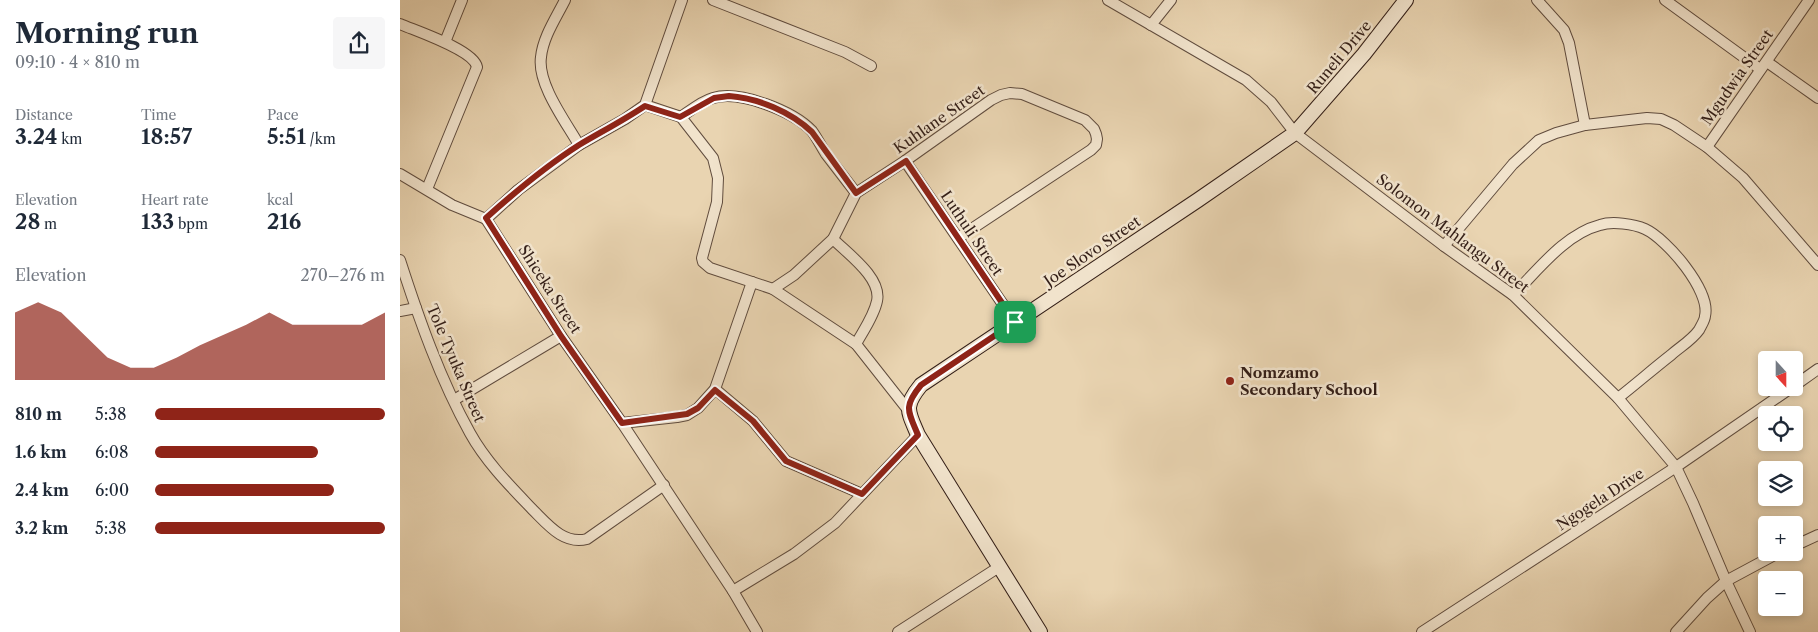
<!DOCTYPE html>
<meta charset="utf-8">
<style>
:root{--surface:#fff;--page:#f6f6f7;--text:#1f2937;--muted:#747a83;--accent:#8f2418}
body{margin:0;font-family:"Libre Caslon Text",serif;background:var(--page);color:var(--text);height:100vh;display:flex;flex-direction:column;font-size:19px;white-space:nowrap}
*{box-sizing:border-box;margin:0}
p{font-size:16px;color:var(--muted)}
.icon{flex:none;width:28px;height:28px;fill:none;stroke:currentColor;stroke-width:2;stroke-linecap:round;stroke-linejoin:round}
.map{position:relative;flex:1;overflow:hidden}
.side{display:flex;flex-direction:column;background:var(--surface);width:400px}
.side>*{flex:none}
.needle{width:32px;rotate:159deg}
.buttons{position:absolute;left:1358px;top:351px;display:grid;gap:10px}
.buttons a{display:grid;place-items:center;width:45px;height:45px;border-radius:5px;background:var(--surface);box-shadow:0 2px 8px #0003;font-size:25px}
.pin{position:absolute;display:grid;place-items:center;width:42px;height:42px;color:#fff;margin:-21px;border-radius:10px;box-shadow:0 2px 8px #0006}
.round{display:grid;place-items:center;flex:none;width:52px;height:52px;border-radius:5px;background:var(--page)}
.head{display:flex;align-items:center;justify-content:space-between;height:85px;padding:0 15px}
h1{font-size:28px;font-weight:700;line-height:38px}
.figures{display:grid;grid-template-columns:repeat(3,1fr);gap:8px;height:85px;padding:5px 15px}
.figures div{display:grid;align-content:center}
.figures b{font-size:21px;font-weight:700}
.figures small{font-size:14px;font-weight:400}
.figures p{font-size:14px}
.chart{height:140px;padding:10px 15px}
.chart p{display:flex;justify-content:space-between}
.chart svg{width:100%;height:90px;margin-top:5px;fill:var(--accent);opacity:.7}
ul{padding:0 15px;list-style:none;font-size:16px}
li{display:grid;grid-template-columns:80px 60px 1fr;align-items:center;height:38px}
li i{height:12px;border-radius:6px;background:var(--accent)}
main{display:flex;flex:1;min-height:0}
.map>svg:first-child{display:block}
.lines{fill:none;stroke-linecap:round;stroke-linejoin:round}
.street-casing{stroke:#604c3e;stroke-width:12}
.secondary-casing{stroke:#331e17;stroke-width:16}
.street{stroke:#f1e3cc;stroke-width:10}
.secondary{stroke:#f1e3cc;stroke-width:14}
.route-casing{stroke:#fff;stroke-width:10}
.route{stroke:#8f2418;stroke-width:6}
.poi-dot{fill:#8f2418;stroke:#f1e3cc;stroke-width:2}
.labels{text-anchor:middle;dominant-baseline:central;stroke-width:5;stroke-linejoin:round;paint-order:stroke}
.street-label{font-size:15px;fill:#331e17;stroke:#f1e3cc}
.poi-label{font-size:15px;font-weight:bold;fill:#331e17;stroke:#f1e3cc;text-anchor:start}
</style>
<main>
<section class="side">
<div class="head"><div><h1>Morning run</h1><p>09:10 · 4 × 810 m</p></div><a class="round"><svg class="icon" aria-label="share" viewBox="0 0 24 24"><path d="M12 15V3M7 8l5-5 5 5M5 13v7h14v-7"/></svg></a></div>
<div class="figures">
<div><p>Distance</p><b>3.24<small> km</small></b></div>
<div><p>Time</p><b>18:57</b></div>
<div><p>Pace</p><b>5:51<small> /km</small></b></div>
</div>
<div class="figures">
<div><p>Elevation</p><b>28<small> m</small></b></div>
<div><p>Heart rate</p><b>133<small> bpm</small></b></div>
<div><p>kcal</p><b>216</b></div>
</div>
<div class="chart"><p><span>Elevation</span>270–276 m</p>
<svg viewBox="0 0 160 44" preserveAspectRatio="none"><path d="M0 44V11L10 6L20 11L30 22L40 33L50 38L60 38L70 33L80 27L90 22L100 17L110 11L120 17L130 17L140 17L150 17L160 11V44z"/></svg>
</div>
<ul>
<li><b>810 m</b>5:38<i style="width:100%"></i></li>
<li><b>1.6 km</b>6:08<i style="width:71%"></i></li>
<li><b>2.4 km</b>6:00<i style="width:78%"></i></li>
<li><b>3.2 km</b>5:38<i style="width:100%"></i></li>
</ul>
</section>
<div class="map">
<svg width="1418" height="632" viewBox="0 0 1418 632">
<rect width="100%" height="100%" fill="#e9d4b1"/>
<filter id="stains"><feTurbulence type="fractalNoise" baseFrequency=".004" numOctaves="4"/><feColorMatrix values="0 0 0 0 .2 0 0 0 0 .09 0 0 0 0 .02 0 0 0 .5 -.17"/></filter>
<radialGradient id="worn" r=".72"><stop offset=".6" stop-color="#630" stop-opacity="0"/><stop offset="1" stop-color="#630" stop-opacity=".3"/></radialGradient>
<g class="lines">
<!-- street casing -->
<g class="street-casing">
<g id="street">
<path d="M165 0C156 18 143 37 141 57 137 84 166 122 179 145"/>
<polyline points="313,0 445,52 471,66"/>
<polyline points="708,0 846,80 871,102 895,133 1044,246 1113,295 1218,398 1276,467 1293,503 1326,581 1350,632"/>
<polyline points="1137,0 1164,30 1169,43 1185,125"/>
<polyline points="1265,0 1360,69"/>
<path d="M0 24C16 31 74 50 77 67L27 189"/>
<polyline points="751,25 771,0"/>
<polyline points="45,42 62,0"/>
<polyline points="1367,62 1418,98"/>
<polyline points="245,105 281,117 313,158 318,178 317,202 302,258 303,262 310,268 373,289 456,344 508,410"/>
<path d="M281 117C291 110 302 101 313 98 340 90 393 111 412 131 417 138 421 146 426 154 436 167 446 180 456 193"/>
<polyline points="1307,147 1409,0"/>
<polyline points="505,161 615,322"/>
<polyline points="0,174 52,205 86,219"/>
<polyline points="86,219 161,336 222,423 333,591 357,632"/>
<polyline points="86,219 118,190 179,145 225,119 245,105 282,0"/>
<path d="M433 239C448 254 482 278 477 301 474 316 463 331 456 344"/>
<polyline points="1044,246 1113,164 1139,140 1156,133 1185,125 1247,118 1261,119 1274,125 1307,147 1343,178 1418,265"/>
<path d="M0 260C19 319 40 379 70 433 86 462 111 487 133 510 148 525 164 545 187 539L264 485"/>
<polyline points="373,289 394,275 433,239 456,193 505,161 591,100 601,95 610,93 622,94 685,120 694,129 696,134 697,139 696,145 691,150 558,238"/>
<path d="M1113 295C1138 270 1165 234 1200 225 1212 221 1234 224 1245 229 1267 239 1311 291 1305 316 1305 320 1301 326 1299 330 1292 340 1280 347 1271 355 1253 369 1236 384 1218 398"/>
<polyline points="0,311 16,308"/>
<polyline points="1394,386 1418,369"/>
<polyline points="315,389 353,421 386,461 462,494"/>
<polyline points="54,400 161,336"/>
<polyline points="222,423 277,417 287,415 298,408 315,389 352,282"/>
<polyline points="1394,546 1418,535"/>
<polyline points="333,591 394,554 435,523 518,435"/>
<polyline points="498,632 599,567"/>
<polyline points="1022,632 1276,467 1391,388"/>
<polyline points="1276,632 1307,598 1326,581 1380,552"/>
</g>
</g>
<!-- secondary casing -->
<g class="secondary-casing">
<path id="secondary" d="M640 632 518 435C508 411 503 407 521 385L798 200 895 133 964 54 1006 0"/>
</g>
<!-- street -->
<use href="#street" class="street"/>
<!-- secondary -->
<use href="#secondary" class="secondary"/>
</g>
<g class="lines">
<!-- route casing -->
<g class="route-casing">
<path id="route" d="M329 96C358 98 391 112 412 132L456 193 506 161 615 322 521 385C503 407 508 411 518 435L462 494 386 461 353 421 315 390 298 408 287 414 222 423 161 336 86 218C115 192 146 166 179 145 201 132 224 120 245 106L280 117 314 98Z"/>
</g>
<!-- route -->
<use href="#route" class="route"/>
</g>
<!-- markers -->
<circle class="poi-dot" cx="830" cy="381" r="5"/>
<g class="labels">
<!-- street labels -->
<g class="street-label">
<text transform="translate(939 57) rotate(-50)">Runeli Drive</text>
<text transform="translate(1337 77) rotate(-55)">Mgudwia Street</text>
<text transform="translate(539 119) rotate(-35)">Kuhlane Street</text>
<text transform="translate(572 233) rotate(56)">Luthuli Street</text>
<text transform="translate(1053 233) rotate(37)">Solomon Mahlangu Street</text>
<text transform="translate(692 251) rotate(-34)">Joe Slovo Street</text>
<text transform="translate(150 289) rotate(57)">Shiceka Street</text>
<text transform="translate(56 363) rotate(67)">Tole Tyuka Street</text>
<text transform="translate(1200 499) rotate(-33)">Ngogela Drive</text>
</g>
<!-- poi labels -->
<g class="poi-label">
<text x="840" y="372">Nomzamo<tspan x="840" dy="17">Secondary School</tspan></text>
</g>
</g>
<rect width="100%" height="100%" filter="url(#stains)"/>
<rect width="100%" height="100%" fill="url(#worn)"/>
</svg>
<div class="buttons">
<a><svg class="needle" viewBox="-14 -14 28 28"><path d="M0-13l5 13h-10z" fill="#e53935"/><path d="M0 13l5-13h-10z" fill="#747a83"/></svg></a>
<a><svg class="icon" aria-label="locate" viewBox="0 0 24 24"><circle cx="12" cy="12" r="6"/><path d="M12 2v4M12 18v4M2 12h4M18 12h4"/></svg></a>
<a><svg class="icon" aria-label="layers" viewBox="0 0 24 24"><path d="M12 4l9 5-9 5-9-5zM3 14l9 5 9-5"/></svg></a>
<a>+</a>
<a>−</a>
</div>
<div class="pin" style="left:615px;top:322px;background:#1e9e55"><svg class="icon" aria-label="arrive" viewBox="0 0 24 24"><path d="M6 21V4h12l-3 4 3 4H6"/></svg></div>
</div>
</main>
